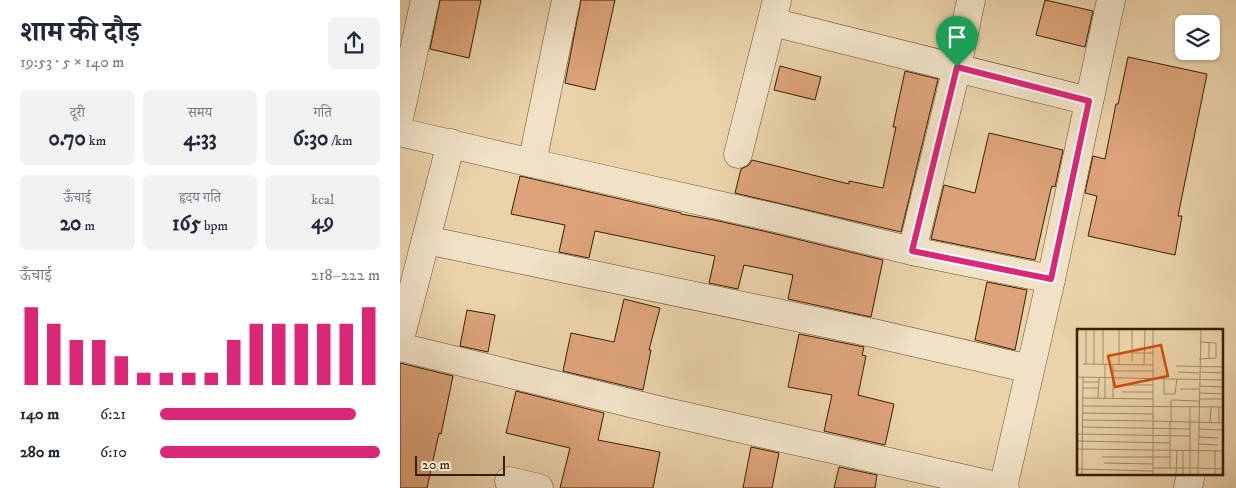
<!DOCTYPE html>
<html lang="hi">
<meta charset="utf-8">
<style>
:root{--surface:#fff;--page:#f2f2f3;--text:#1f2937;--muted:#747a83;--accent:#db2777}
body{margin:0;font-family:"IM FELL DW Pica","Noto Serif Devanagari",serif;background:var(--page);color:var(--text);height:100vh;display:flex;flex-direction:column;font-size:19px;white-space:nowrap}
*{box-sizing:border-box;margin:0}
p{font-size:16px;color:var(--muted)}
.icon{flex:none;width:28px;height:28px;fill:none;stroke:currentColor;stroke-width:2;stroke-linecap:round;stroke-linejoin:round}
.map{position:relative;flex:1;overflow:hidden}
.sheet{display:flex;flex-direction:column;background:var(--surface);width:400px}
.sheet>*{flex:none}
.controls{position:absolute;left:775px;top:15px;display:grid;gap:10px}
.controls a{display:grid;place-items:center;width:45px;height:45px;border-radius:8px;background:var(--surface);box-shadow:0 1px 4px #0004;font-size:25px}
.scale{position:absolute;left:15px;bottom:12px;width:90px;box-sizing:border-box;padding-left:5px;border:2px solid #371f00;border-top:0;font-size:14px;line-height:18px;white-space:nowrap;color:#371f00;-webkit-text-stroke:4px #f1e2c7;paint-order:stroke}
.pin{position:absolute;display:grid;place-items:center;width:42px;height:42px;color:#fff;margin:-51px -21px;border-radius:50% 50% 50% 0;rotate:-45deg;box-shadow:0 0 5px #0007}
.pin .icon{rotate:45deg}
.round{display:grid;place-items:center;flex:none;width:52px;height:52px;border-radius:8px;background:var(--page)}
.head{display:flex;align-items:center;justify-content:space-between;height:85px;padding:0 20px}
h1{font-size:28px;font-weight:700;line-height:38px}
.metrics{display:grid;grid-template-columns:repeat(3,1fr);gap:8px;height:85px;padding:5px 20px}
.metrics div{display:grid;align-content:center;border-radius:8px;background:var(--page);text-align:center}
.metrics b{font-size:21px;font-weight:700}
.metrics small{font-size:14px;font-weight:400}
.metrics p{font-size:14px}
.chart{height:140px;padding:10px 20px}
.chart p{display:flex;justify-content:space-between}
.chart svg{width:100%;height:90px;margin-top:5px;stroke:var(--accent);stroke-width:6}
ul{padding:0 20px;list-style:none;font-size:16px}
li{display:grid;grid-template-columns:80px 60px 1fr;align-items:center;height:38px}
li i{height:12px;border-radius:6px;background:var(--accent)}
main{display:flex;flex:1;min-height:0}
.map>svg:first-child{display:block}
.building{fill:#dda37a;stroke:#371f00}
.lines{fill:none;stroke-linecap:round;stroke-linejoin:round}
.minor-casing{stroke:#644c2a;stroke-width:29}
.minor{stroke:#f1e2c7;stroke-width:28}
.route-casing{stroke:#fff;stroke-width:10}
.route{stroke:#db2777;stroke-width:6}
.inset-road{fill:none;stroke:#a28a65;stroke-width:1}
.view{fill:#cd500a;fill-opacity:0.15;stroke:#cd500a;stroke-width:2.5}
.inset-edge{fill:none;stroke:#371f00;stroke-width:2.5}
</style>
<main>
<section class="sheet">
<div class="head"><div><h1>शाम की दौड़</h1><p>19:53 · 5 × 140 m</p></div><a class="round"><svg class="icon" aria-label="share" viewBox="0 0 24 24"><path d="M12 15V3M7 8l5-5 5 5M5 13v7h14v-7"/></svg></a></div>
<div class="metrics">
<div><p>दूरी</p><b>0.70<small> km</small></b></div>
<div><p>समय</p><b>4:33</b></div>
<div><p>गति</p><b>6:30<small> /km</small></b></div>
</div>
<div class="metrics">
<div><p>ऊँचाई</p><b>20<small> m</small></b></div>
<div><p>हृदय गति</p><b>165<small> bpm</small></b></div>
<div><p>kcal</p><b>49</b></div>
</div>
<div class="chart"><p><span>ऊँचाई</span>218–222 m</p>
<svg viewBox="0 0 160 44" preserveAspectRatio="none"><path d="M5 44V6M15 44V14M25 44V22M35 44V22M45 44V30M55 44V38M65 44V38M75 44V38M85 44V38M95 44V22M105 44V14M115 44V14M125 44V14M135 44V14M145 44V14M155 44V6"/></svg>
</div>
<ul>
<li><b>140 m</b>6:21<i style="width:89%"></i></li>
<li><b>280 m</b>6:10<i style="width:100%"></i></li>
</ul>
</section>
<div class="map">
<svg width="836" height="488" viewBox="0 0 836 488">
<rect width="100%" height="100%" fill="#ead2a9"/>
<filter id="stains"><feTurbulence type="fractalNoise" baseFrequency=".004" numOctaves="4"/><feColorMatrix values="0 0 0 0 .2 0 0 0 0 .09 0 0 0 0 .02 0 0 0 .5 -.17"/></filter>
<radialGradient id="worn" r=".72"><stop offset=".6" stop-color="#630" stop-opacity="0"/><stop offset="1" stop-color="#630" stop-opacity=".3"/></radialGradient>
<!-- building -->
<g class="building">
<polygon points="40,0 81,0 69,58 30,49"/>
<polygon points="181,0 215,0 195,90 165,83"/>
<polygon points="645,0 693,11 685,47 636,35"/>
<polygon points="728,57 807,74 778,216 782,216 775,255 688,236 697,196 685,193 693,156 705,159 716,104 718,104"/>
<polygon points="380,66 421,77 415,100 374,90"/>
<polygon points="505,71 538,79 501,232 335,193 341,169 349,165 352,160 449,184 449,181 483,188 496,127 493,127"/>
<polygon points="589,133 663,150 655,187 652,186 651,189 635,260 531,239 544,185 575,193"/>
<polygon points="120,176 281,213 281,214 314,220 372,233 483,260 471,317 388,299 393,275 344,265 338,289 309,283 315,256 195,231 189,258 159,252 165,225 111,214"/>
<polygon points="587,282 627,290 615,350 575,340"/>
<polygon points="224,299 260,308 249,350 251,350 243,390 163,371 171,333 214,342"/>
<polygon points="67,310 95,315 88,352 60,346"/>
<polygon points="399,334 464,347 462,355 466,356 458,395 494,404 485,445 424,431 432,395 388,387"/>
<polygon points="0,363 53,376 41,434 39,433 27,488 0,488"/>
<polygon points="116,391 204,413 198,440 260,452 253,488 160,488 170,448 106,433"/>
<polygon points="351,447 379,453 372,488 343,488"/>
<polygon points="439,467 477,475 475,488 434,488"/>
</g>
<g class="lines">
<!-- minor casing -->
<g class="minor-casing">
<g id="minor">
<polyline points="372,22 689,101"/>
<polyline points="0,114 25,0"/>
<polyline points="0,132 132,163 376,218 512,251 651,279"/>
<polyline points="338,154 377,0"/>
<polyline points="132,163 166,0"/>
<polyline points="26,240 473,333 630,369"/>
<polyline points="512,251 557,67 571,0"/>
<polyline points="0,339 51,143"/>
<polyline points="0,347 267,412 605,488"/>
<polyline points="109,481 139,488"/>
<polyline points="603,488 651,279 711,0"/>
<polyline points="788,488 791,474"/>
</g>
</g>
<!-- minor -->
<use href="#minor" class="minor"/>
</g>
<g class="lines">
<!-- route casing -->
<g class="route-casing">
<polygon id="route" points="557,67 689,101 651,279 512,251"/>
</g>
<!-- route -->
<use href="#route" class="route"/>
</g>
<!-- overview -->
<g transform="translate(677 329)">
<rect width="146" height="146" fill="#ead2a9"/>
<path class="inset-road" d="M26 0V35M55 24H76M122 30 139 29V14L123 13M132 30V13M55 32V0M6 35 76 36M9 35V0M17 35V0M42 36V0M67 36 68 0M99 37 147 38M36 42H76M101 43 122 44M122 43 147 44M0 48 147 51M87 50V65H98L100 50M6 53H22M45 56H76M122 57 147 58M6 59H22M103 60H122M45 63H76M122 64 147 65M6 69 76 70M21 69 22 49M28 69V35M36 69V36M122 70H147M6 77 147 78M113 78V139L147 140M6 84 76 85M6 91 76 92M76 92 147 94M94 93V71L122 72M133 94 134 78M142 94V78M6 98 113 100M122 100 146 101M146 101V146M0 105 113 107M122 108 141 109M0 112 93 114M122 115 141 116M0 120 147 122M25 128H93M27 134 76 135M76 139H113V146M93 139V93M0 140 76 142M5 146 6 48M76 146V0M99 146 100 121M106 146V121M121 146 124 0M138 146V122"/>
<path class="view" d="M84 16 91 47 38 58 31 27Z"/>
<rect width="146" height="146" class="inset-edge"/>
</g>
<rect width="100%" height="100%" filter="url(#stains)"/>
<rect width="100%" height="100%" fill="url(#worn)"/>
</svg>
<div class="controls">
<a><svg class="icon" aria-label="layers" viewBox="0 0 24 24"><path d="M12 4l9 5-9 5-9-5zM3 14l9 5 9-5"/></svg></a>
</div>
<div class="scale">20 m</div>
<div class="pin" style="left:557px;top:67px;background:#1e9e55"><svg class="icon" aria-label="arrive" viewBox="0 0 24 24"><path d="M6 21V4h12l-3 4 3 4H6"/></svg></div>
</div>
</main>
